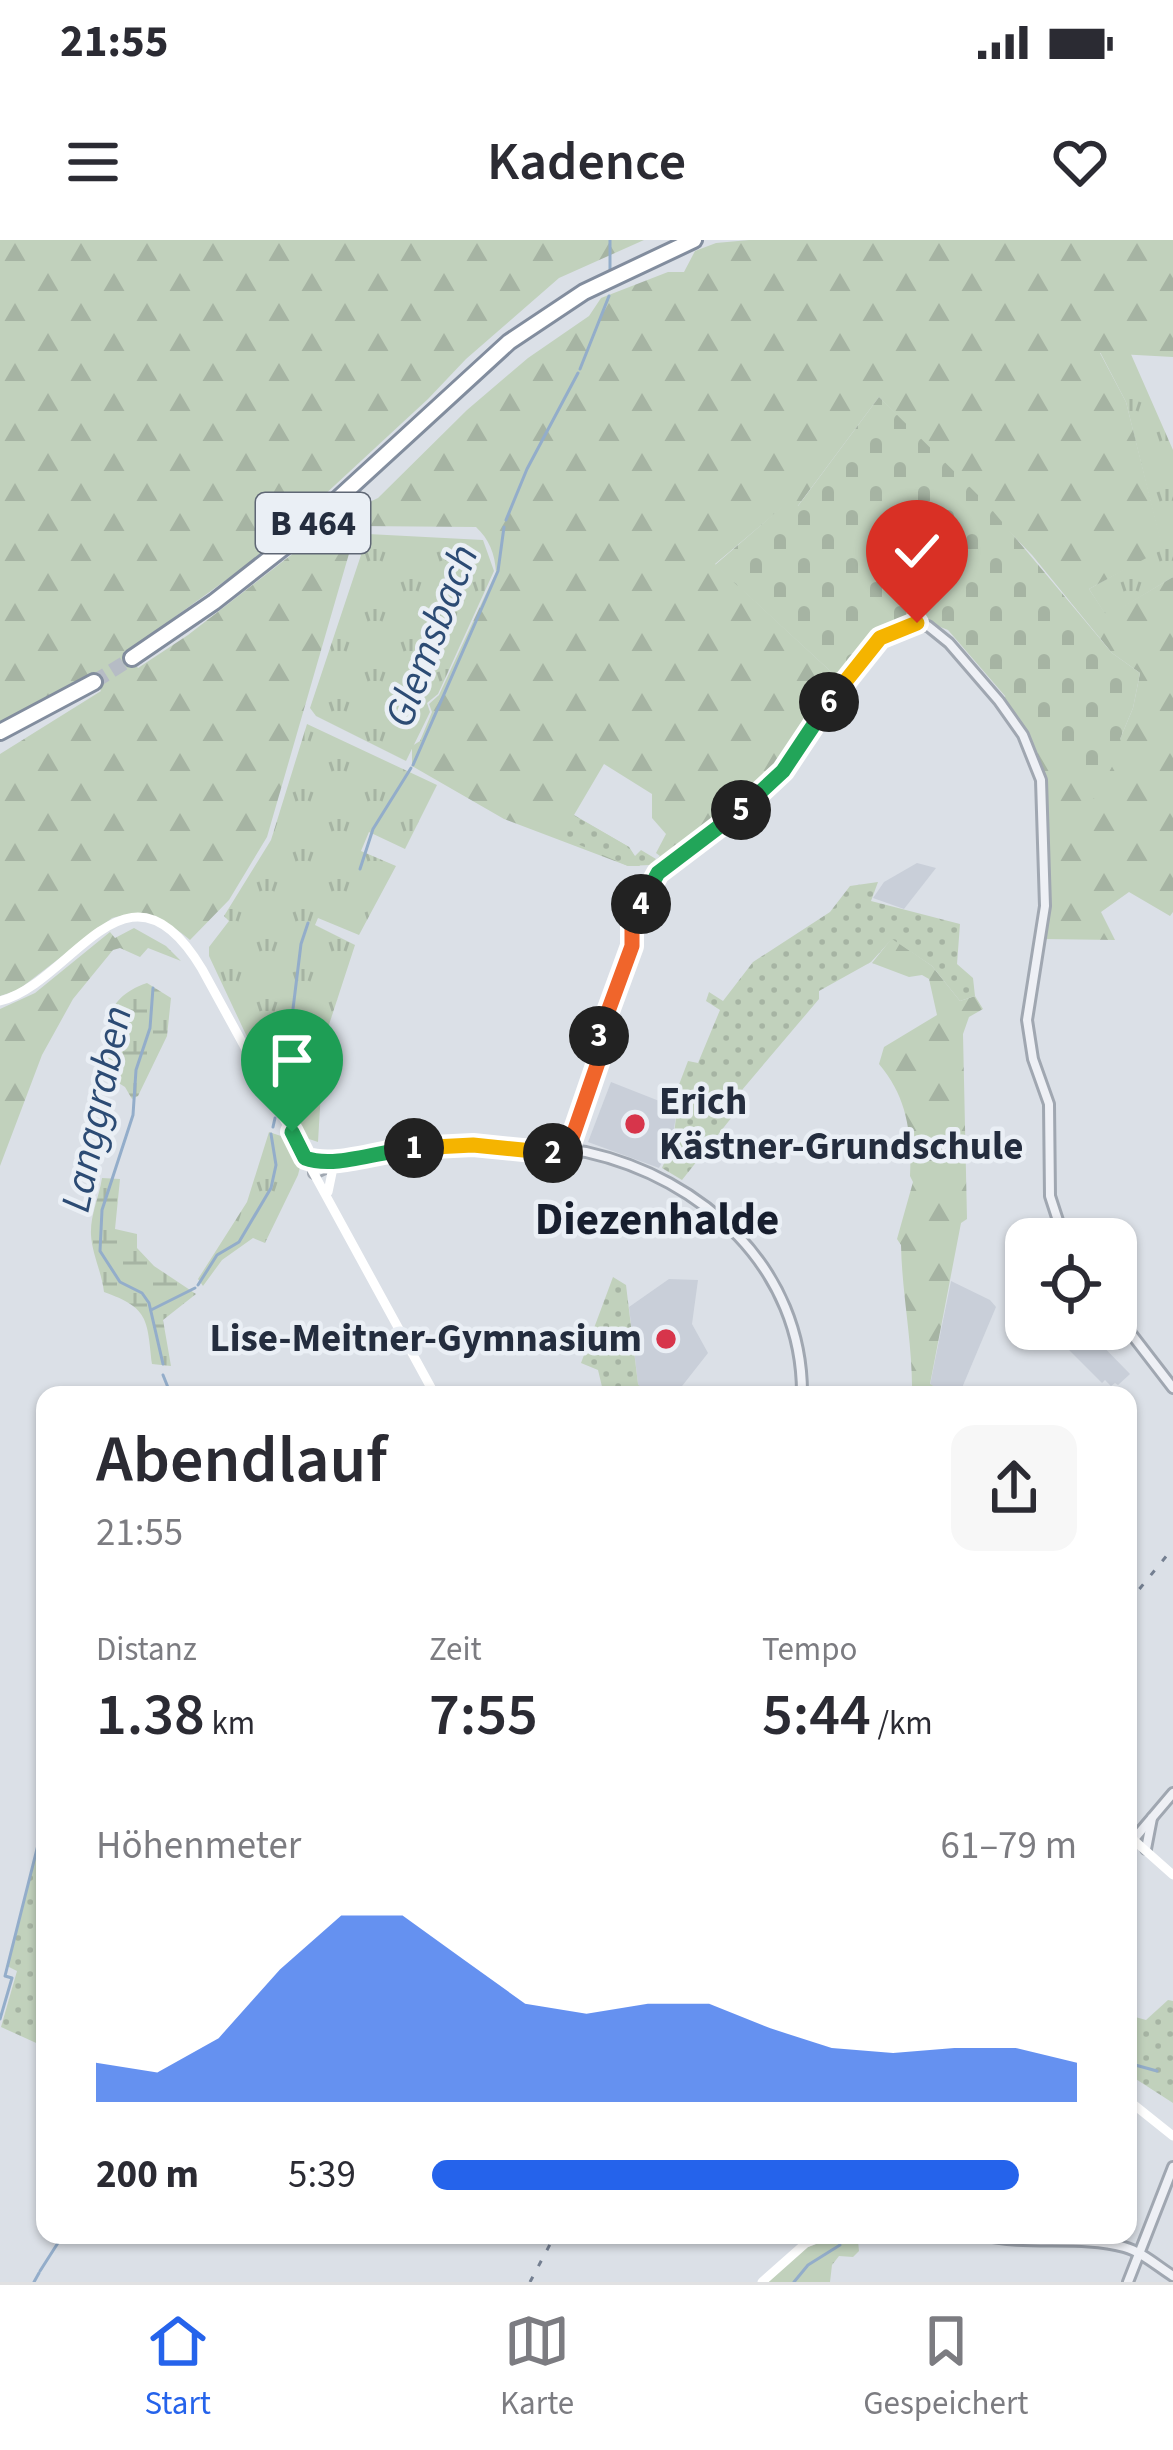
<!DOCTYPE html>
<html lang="de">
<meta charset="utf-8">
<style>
:root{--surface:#fff;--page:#f7f7f7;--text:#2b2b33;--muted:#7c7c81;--line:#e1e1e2;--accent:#2563eb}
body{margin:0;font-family:"Source Sans 3",sans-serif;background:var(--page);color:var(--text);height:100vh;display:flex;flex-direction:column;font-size:45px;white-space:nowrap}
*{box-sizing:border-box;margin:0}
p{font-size:39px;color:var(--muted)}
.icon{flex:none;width:66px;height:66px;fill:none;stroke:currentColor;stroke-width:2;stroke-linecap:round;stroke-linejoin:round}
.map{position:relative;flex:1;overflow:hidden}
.sheet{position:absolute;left:36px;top:1146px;width:1101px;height:858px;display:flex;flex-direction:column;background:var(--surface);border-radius:24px;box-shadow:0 3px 9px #0004}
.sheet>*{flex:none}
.buttons{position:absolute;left:1005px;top:978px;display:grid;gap:24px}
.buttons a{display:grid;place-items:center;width:132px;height:132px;border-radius:24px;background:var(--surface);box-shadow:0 3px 9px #0004;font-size:60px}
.pin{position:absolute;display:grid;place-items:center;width:102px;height:102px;color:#fff;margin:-123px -51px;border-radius:50% 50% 50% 0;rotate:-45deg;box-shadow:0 0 12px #0007}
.pin .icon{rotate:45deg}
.km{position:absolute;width:60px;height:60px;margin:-30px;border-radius:50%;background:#222;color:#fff;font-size:33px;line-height:60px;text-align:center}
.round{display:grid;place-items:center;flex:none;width:126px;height:126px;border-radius:24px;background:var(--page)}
.overview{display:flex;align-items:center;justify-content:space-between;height:204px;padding:0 60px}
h1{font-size:66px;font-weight:600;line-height:90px}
.metrics{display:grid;grid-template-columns:repeat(3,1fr);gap:18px;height:204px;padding:12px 60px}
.metrics div{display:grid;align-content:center}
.metrics b{font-size:60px;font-weight:600}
.metrics small{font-size:33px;font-weight:400}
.metrics p{font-size:33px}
.chart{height:336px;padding:24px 60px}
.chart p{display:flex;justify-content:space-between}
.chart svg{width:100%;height:216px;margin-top:12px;fill:var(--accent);opacity:.7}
ul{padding:0 60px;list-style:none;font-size:39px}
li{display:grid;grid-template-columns:192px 144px 1fr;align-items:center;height:90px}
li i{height:30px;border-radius:15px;background:var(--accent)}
.status{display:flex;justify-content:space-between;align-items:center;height:84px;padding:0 60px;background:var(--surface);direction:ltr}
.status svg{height:33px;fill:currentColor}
header{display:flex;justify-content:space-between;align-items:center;height:156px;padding:0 60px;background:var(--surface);font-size:54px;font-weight:600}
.tab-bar{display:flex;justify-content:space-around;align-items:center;height:168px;border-top:3px solid var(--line);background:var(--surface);font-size:33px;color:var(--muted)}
.tab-bar a{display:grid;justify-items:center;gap:6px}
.tab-bar .active{color:var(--accent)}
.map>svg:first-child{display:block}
.built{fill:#c9cfd9}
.grass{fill:url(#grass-tufts)}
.forest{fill:url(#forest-firs)}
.wetland{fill:url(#wetland-marsh)}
.cemetery{fill:url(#cemetery-stones)}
.park{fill:url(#park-dots)}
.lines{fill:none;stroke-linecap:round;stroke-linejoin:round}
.stream{stroke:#93adca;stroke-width:3}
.trunk-tunnel{stroke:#b6bcc5;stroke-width:14;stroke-dasharray:14 7;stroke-linecap:butt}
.tertiary-casing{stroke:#a0a7b1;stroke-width:14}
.trunk-casing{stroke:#828d9e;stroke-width:20}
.tertiary{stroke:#eef0f5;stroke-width:8}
.secondary{stroke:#fff;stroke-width:9}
.trunk{stroke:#fff;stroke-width:14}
.rail{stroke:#747f91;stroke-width:3;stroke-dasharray:6 12;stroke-linecap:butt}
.split-1-casing{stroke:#fff;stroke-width:24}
.split-2-casing{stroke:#fff;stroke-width:24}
.split-3-casing{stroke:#fff;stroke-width:24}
.split-4-casing{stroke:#fff;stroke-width:24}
.split-5-casing{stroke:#fff;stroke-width:24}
.split-6-casing{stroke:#fff;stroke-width:24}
.split-7-casing{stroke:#fff;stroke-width:24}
.split-1{stroke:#22a559;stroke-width:15}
.split-2{stroke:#f5b400;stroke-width:15}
.split-3{stroke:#f0652b;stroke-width:15}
.split-4{stroke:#f0652b;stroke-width:15}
.split-5{stroke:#22a559;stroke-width:15}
.split-6{stroke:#22a559;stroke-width:15}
.split-7{stroke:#f5b400;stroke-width:15}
.poi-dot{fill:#d7354b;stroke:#eaeff5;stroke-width:4.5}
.labels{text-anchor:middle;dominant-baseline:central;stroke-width:9;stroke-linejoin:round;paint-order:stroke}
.shield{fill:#eaeff5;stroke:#5f6775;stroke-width:3}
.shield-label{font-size:36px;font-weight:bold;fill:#242d3e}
.poi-label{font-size:39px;font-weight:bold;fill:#242d3e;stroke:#eaeff5;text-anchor:start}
.water-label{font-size:42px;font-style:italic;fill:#2c4b74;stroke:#eaeff5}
.quarter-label{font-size:45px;font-weight:bold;fill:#171e2e;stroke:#eaeff5}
</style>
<div class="status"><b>21:55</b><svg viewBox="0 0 49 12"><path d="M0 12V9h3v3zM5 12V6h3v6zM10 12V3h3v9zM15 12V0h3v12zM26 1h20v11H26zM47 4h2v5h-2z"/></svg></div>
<header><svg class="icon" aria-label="menu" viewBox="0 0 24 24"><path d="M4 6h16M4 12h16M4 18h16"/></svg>Kadence<svg class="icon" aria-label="heart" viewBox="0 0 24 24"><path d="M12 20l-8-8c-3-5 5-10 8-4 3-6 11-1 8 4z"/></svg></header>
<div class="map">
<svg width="1173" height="2042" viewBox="0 0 1173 2042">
<defs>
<pattern id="grass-tufts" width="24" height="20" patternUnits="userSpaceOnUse" patternTransform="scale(3)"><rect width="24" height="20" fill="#c1d1bc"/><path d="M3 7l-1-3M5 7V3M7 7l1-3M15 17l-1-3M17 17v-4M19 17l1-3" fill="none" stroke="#a6b4a3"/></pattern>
<pattern id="forest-firs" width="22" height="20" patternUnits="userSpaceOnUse" patternTransform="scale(3)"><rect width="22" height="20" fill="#c1d1bc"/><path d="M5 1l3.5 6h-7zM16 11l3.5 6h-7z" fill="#a6b4a3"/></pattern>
<pattern id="wetland-marsh" width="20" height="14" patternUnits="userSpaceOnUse" patternTransform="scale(3)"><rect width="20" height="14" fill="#c1d1bc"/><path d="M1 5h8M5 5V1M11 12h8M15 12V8" fill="none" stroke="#a6b4a3"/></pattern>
<pattern id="cemetery-stones" width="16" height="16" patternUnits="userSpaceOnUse" patternTransform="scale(3)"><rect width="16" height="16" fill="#c1d1bc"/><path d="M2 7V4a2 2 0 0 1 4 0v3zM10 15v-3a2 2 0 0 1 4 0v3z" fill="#a6b4a3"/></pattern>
<pattern id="park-dots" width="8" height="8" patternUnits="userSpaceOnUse" patternTransform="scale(3)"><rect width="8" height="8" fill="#c1d1bc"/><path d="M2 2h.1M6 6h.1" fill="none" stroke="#a6b4a3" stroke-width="1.8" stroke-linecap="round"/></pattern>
</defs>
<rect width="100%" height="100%" fill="#dbe0e7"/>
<!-- built -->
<g class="built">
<polygon points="917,623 936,628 904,669 873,658 884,642"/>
<polygon points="611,842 677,868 672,903 659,928 588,902"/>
<polygon points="669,1039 698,1040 692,1084 708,1113 675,1155 646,1155 638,1144 629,1067"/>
<polygon points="951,1041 990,1060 996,1067 959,1155 930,1145"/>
<polygon points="1065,1089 1086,1089 1130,1134 1118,1145 1115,1143 1111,1146 1105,1140 1102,1143 1064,1105 1072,1097"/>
</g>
<!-- grass -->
<g class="grass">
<polygon points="1100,112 1130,112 1173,210 1173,337 1107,377 1089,349 1162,308 1126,162"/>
<polygon points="368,294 483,300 494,331 438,454 427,463 430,472 406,521 316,476 310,468"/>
<path d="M307 484 437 545 405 609 369 592 361 611 396 626 359 695 318 678 315 685 355 705 324 800 318 902 300 896 270 836C286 836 293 837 301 820L295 804 282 798 256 816 209 716V707L229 681 224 676 271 600Z"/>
<polygon points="269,892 284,897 300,927 298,935 265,1003 253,998 222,1020 203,1046 198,1039 247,962"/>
<polygon points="836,1997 858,2001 859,2011 853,2017 839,2016 832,2025 830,2042 767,2042 805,2008"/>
</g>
<!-- forest -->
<g class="forest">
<path d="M0 0H644L559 38 466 119 428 159 254 320 126 412 138 428 188 395 344 274 378 258 467 170 528 118 589 76 601 58 668 32H684L695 11 716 3 749 0H1173V117L1100 113 1126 162 1163 309 1089 349 1107 376 1173 337V672L1170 676 1129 652 1101 672 1115 700 1042 699 1045 575 1033 518 999 461 1006 456 1120 499 1133 468 1140 433 1112 413 1032 315 879 157 797 267 790 261 715 324 841 441 766 550 658 633 650 625 660 616 656 613 666 594 652 578V554L604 524 574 575 629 607 640 626H628L504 579 412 526V506L420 501 432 472 429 464 439 455 496 332C495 314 489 299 476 287L357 286 267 597 229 660 190 700C166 679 144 669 112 678L18 750 0 756V514L101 451 90 434 0 482Z"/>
<polygon points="134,688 166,706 181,721 148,708 140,717 120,708 113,710 73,759 42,815 0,926 0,769 35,753 110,692 115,698"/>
<path d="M892 698 932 726 960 761 975 756 983 769 969 777 963 794 967 979 961 983 930 1144 949 1155H912C913 1104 902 1056 901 1005L897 999 913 942 910 936C912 893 907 857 879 824L884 807 937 775 929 739 922 735 909 737 872 723Z"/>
</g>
<!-- wetland -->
<g class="wetland">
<path d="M147 743 171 758 167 796 138 856 132 859 125 847 109 837C110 796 95 761 147 743Z"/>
<path d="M102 938 120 939 115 989 137 994V1008L154 1026 196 1054 163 1080 171 1126 152 1124C147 1079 149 1068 104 1052 102 1033 92 1014 91 995 90 975 99 958 102 938Z"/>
</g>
<!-- cemetery -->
<path class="cemetery" d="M879 157 987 264 1112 413 1140 433 1133 468 1120 499 1123 507 1094 559 948 390C893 365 875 405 841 441L715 325 790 260 798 266Z"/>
<!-- park -->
<g class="park">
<polygon points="573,575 629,607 635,616 641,610 656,619 650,625 628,626 566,599 564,593"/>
<polygon points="878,642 871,661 960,684 957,724 973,738 975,756 960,761 932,726 892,699 871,722 819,751 819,759 731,863 732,877 682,940 662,928 673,903 677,869 672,863 688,821 698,823 720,770 706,761 709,752 723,761 753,722 830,672 850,646"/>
<polygon points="613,1037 626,1045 638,1144 646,1155 604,1155 598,1130 581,1123"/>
<polygon points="45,1577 45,1807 1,1787 17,1731 7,1726"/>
<polygon points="1168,1760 1173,1761 1173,1863 1128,1834 1128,1775 1146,1780"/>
</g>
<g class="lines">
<!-- stream -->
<g class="stream">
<polyline points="610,0 610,33"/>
<polyline points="580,129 609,56"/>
<polyline points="506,280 527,229 578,133"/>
<polyline points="413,525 498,331 504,287"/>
<polyline points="360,629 373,589 411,528"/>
<polyline points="153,748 150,788 136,830 133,875 102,970 100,1011 120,1042 142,1053 149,1063 163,1124"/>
<polyline points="283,847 289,834"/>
<path d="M279 856 283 847C271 840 258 829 257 811L274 781 291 785 301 704 308 683"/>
<polyline points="273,887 275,878"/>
<polyline points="198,1045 217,1015 239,1002 271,948 276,925 271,894"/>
<polyline points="151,1070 195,1048"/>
<polyline points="163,1135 171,1155"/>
<polyline points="0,1779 12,1738 5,1736 45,1577"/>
<polyline points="1128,1823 1157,1831"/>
<polyline points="40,2031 63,1995"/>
<polyline points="34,2042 39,2033"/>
<polyline points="794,2042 808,2025 840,2005"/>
</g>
<!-- trunk-tunnel -->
<polyline class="trunk-tunnel" points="94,442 132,418"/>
<!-- tertiary casing -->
<g class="tertiary-casing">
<g id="tertiary">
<path d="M314 933C369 905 437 902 499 906 521 908 543 913 565 913"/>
<polyline points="1116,1074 1173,1148"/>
<path d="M802 1155C803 1029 703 938 586 912L578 911 575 916 569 917 564 910 601 814 593 811 632 706 631 684 654 638 766 550 792 518 844 440 880 398 904 385 928 386 949 403 999 461 1023 495 1041 540 1045 666 1027 780 1033 819 1049 864 1050 956 1064 999"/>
<polyline points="1134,1599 1173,1553"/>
<polyline points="1146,1609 1152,1578"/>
<path d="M982 1995C1028 2006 1080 1995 1124 2007 1142 2012 1157 2026 1173 2036"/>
<polyline points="1128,2042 1173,1927"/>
</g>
</g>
<!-- trunk casing -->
<g class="trunk-casing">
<g id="trunk">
<polyline points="132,418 214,362 293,300 509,102 584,52 694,0"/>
<polyline points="0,492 94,442"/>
</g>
</g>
<!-- tertiary -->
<use href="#tertiary" class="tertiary"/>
<!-- secondary -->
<g class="secondary">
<path d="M0 761C73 743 127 603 202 729L435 1155"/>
<polyline points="328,952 334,923"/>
<polyline points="1128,1595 1173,1635"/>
<polyline points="1128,1860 1173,1896"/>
<polyline points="762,2042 806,2003 826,1995"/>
</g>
<!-- trunk -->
<use href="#trunk" class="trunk"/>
<!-- rail -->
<g class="rail">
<polyline points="1128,1363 1173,1308"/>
<polyline points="530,2042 555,1995"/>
</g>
</g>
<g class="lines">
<!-- split-1 casing -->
<g class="split-1-casing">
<path id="split-1" d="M292 892 305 918C334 929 380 911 414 908"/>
</g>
<!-- split-2 casing -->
<g class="split-2-casing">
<polyline id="split-2" points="414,908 473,905 553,913"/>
</g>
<!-- split-3 casing -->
<g class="split-3-casing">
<polyline id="split-3" points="553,913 565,913 570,904 604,805 599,796"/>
</g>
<!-- split-4 casing -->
<g class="split-4-casing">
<polyline id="split-4" points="599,796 632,706 632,684 641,664"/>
</g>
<!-- split-5 casing -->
<g class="split-5-casing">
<polyline id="split-5" points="641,664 658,633 741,570"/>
</g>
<!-- split-6 casing -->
<g class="split-6-casing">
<polyline id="split-6" points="741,570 783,531 829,462"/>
</g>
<!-- split-7 casing -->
<g class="split-7-casing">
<polyline id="split-7" points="829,462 880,398 917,383"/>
</g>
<!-- split-1 -->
<use href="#split-1" class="split-1"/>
<!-- split-2 -->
<use href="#split-2" class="split-2"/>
<!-- split-3 -->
<use href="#split-3" class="split-3"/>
<!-- split-4 -->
<use href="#split-4" class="split-4"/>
<!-- split-5 -->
<use href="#split-5" class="split-5"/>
<!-- split-6 -->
<use href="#split-6" class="split-6"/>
<!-- split-7 -->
<use href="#split-7" class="split-7"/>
</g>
<!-- markers -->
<g class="poi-dot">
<circle cx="635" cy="884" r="12"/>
<circle cx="666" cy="1099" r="12"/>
</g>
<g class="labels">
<!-- shield labels -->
<rect class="shield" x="256" y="253" width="114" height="60" rx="9"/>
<g class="shield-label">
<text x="313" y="283">B 464</text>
</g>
<!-- poi labels -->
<g class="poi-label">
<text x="659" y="862">Erich<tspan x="659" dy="45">Kästner-Grundschule</tspan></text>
<text x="642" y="1099" text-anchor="end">Lise-Meitner-Gymnasium</text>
</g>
<!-- water labels -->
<g class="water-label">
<text transform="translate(432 396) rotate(-69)">Glemsbach</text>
<text transform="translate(97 869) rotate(-78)">Langgraben</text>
</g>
<!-- quarter labels -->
<g class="quarter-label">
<text x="657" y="980">Diezenhalde</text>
</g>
</g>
</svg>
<div class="buttons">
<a><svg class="icon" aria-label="locate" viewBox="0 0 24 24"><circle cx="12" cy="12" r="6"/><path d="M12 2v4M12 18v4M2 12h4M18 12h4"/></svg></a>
</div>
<div class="pin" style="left:292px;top:892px;background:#1e9e55"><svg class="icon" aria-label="arrive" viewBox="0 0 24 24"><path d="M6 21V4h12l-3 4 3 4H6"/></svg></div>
<div class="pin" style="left:917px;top:383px;background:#d93025"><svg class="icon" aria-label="check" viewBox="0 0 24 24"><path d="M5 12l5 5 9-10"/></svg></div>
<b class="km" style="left:414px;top:908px">1</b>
<b class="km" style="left:553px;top:913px">2</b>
<b class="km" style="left:599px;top:796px">3</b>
<b class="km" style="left:641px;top:664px">4</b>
<b class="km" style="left:741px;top:570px">5</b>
<b class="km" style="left:829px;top:462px">6</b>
<section class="sheet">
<div class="overview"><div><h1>Abendlauf</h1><p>21:55</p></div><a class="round"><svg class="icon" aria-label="share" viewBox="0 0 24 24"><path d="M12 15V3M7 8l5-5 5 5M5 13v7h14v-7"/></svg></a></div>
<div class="metrics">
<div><p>Distanz</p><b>1.38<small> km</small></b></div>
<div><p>Zeit</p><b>7:55</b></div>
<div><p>Tempo</p><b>5:44<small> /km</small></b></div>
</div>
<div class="chart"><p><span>Höhenmeter</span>61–79 m</p>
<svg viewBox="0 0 160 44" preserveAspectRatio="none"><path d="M0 44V36L10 38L20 31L30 17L40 6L50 6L60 15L70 24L80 26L90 24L100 24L110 29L120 33L130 34L140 33L150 33L160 36V44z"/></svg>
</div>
<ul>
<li><b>200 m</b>5:39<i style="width:91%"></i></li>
</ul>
</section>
</div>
<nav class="tab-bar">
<a class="active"><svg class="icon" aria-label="home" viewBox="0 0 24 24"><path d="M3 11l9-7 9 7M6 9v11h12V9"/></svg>Start</a>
<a><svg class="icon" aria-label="map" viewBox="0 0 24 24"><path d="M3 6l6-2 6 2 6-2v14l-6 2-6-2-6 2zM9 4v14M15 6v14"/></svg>Karte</a>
<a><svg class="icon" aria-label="saved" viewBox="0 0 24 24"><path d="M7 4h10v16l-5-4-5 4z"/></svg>Gespeichert</a>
</nav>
